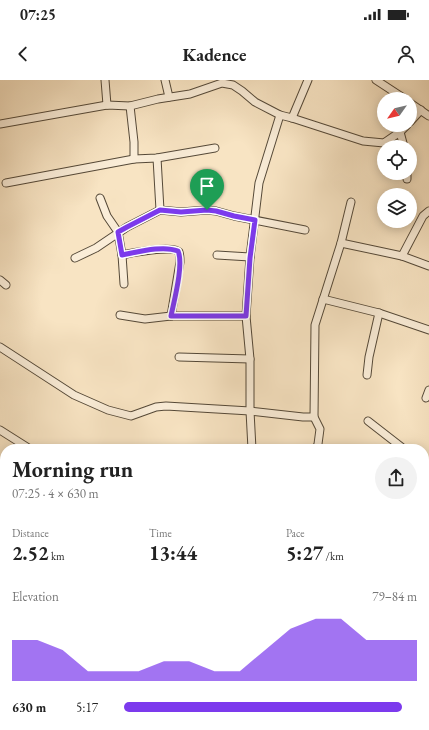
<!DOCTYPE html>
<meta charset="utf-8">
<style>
:root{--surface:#fff;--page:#f2f2f2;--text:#222;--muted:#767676;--accent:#7c3aed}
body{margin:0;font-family:"EB Garamond",serif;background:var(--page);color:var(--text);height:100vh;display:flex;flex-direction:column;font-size:15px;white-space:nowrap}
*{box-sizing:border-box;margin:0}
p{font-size:13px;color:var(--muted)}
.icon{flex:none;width:22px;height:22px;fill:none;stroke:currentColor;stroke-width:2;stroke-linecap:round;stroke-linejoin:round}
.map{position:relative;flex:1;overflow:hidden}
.side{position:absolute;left:0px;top:364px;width:429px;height:286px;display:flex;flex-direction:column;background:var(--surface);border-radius:16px 16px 0 0;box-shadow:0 2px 10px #0003}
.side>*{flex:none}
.needle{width:26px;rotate:236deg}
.controls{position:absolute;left:377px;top:12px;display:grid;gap:8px}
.controls a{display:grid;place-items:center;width:40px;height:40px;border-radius:50%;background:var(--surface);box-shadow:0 2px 10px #0003;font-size:20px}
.pin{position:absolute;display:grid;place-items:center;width:34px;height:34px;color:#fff;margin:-41px -17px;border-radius:50% 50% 50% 0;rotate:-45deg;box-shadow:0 0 4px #0007}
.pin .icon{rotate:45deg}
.round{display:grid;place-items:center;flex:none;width:42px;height:42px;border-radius:21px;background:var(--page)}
.summary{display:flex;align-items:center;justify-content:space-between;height:68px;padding:0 12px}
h1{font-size:22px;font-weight:700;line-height:30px}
.metrics{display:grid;grid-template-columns:repeat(3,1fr);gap:6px;height:68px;padding:4px 12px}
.metrics div{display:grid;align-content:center}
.metrics b{font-size:20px;font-weight:700}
.metrics small{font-size:11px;font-weight:400}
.metrics p{font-size:11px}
.chart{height:112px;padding:8px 12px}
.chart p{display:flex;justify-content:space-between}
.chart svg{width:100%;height:72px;margin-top:4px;fill:var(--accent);opacity:.7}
ul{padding:0 12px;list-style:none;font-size:13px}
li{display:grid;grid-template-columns:64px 48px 1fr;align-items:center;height:30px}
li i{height:10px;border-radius:5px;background:var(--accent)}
.status{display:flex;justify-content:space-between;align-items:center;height:28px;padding:0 20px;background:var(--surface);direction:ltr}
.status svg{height:11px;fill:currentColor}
header{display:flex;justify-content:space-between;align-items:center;height:52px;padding:0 12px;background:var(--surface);font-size:18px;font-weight:700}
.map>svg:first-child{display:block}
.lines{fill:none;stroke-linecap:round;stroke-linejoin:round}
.minor-casing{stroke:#554938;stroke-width:9}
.minor{stroke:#faedd8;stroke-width:7}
.route-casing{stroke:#fff;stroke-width:8}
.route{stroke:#7c3aed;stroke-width:5}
</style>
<div class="status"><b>07:25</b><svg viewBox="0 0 49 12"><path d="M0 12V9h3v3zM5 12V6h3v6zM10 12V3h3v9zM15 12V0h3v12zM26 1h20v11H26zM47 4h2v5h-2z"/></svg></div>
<header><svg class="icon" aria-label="back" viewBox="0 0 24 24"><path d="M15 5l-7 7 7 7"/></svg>Kadence<svg class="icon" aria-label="person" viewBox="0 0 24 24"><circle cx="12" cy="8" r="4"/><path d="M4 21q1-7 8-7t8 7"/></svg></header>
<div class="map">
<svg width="429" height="650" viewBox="0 0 429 650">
<rect width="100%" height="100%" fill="#f8e4c3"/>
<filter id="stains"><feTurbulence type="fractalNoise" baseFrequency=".005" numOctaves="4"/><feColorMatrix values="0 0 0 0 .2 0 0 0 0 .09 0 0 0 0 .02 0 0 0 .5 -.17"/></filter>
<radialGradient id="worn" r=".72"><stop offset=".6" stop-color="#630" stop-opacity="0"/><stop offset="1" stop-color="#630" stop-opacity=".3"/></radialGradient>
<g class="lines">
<!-- minor casing -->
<g class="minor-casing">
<g id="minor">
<polyline points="105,0 107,25"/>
<polyline points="165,0 169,17"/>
<polyline points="376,0 405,19"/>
<polyline points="410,23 429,36"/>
<polyline points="130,26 134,62 134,79"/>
<polyline points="292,38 308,0"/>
<polyline points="410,42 421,30"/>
<polyline points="0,44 107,25 130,26 158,19 190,14 222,3 233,5 242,11 255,22 280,35 292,38 363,61 384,63 400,52 407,45"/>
<polyline points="400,52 404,67"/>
<polyline points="157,78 160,130"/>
<polyline points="407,99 407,93"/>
<polyline points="6,103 134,79 157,78 215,68"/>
<polyline points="100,118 107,136 118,152 122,175 124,204"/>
<polyline points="341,163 402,176 429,186"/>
<path d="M122 175C131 173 173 165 179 172 180 174 180 179 180 182L171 236"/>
<polyline points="217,175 250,177"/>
<polyline points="402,176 423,136 429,131"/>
<polyline points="75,178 96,168 127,147 160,130 181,132 207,130 216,131 234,136 305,150"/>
<polyline points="0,200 6,205"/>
<polyline points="323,219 379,233 429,250"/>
<polyline points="120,235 145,239 171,236 246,236"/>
<polyline points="0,267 74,315 108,330 131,336 156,327 166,326 250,331 303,337 314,337"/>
<polyline points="179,277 250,279"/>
<polyline points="367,295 369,277 379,233"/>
<polyline points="426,318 429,310"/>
<polyline points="368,341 404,369"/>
<polyline points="0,350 30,369"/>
<polyline points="252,369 250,331 250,279 246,236 250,177 259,103 280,35"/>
<polyline points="316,369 318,364 320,349 314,337 315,245 341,163 351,122"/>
<polyline points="424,384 429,387"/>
<polyline points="424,403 429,402"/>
<polyline points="0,438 5,440"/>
<polyline points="424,440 429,445"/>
<polyline points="0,505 5,507"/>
<polyline points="424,527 429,513"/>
<polyline points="0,571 5,572"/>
<polyline points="424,571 429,572"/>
<polyline points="22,645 22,650"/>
<polyline points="80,645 80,650"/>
<polyline points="246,645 246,650"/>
<polyline points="305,645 322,650"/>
<polyline points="328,650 342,645"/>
</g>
</g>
<!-- minor -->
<use href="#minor" class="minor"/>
</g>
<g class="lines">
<!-- route casing -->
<g class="route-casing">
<path id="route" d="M160 130 181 132 207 130 216 131 234 136 255 140 250 178 246 236H171C174 221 184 184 178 171 163 165 138 172 122 175L118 152 127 147Z"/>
</g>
<!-- route -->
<use href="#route" class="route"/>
</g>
<rect width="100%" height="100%" filter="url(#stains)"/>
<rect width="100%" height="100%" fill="url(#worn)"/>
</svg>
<div class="controls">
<a><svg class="needle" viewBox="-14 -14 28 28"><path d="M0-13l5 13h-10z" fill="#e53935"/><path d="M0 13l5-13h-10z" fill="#767676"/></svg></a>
<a><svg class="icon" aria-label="locate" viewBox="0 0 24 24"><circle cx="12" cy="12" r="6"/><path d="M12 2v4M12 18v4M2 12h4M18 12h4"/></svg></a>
<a><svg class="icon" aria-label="layers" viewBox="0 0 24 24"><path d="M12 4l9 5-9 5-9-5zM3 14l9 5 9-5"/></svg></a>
</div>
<div class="pin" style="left:207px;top:130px;background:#1e9e55"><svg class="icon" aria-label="arrive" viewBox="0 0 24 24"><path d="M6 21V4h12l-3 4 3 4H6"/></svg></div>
<section class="side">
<div class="summary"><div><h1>Morning run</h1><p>07:25 · 4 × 630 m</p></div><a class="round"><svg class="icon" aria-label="share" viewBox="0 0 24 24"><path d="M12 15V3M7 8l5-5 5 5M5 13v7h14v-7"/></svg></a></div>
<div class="metrics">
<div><p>Distance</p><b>2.52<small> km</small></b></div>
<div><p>Time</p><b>13:44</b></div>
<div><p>Pace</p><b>5:27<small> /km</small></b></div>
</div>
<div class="chart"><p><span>Elevation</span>79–84 m</p>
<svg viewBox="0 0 160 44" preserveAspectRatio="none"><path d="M0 44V19L10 19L20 25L30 38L40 38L50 38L60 32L70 32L80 38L90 38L100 25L110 12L120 6L130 6L140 19L150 19L160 19V44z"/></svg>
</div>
<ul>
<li><b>630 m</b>5:17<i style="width:95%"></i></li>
</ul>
</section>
</div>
